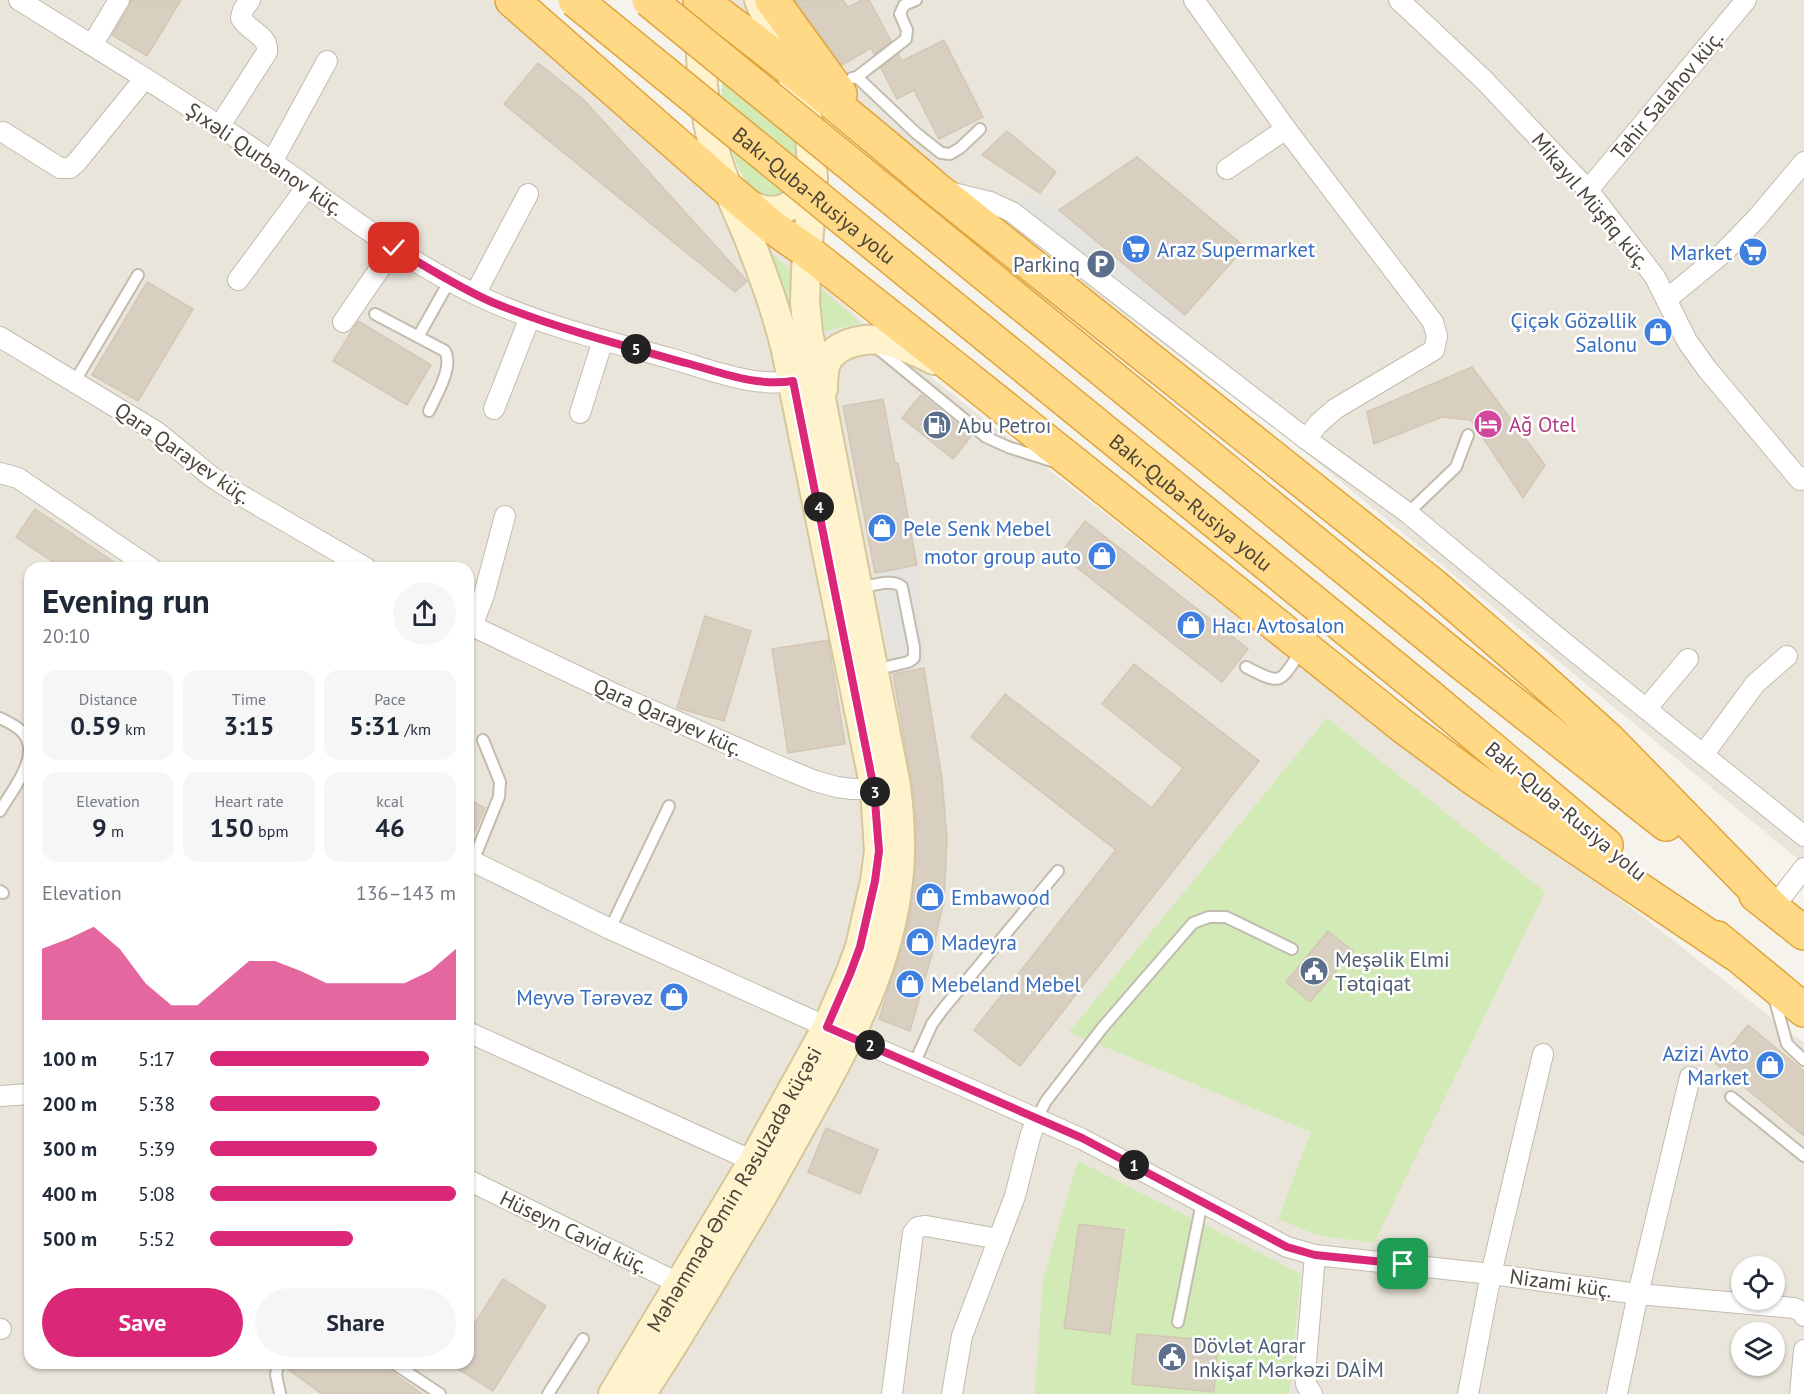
<!DOCTYPE html>
<meta charset="utf-8">
<style>
:root{--surface:#fff;--page:#f6f6f7;--text:#1f2937;--muted:#747a83;--accent:#db2777}
body{margin:0;font-family:"PT Sans",sans-serif;background:var(--page);color:var(--text);height:100vh;display:flex;flex-direction:column;font-size:22px;white-space:nowrap}
*{box-sizing:border-box;margin:0}
p{font-size:20px;color:var(--muted)}
.icon{flex:none;width:33px;height:33px;fill:none;stroke:currentColor;stroke-width:2;stroke-linecap:round;stroke-linejoin:round}
.map{position:relative;flex:1;overflow:hidden}
.drawer{position:absolute;left:24px;top:562px;width:450px;height:807px;display:flex;flex-direction:column;background:var(--surface);border-radius:18px;box-shadow:0 2px 4px #0004}
.drawer>*{flex:none}
.fabs{position:absolute;left:1731px;top:1256px;display:grid;gap:12px}
.fabs a{display:grid;place-items:center;width:54px;height:54px;border-radius:50%;background:var(--surface);box-shadow:0 2px 4px #0004;font-size:30px}
.pin{position:absolute;display:grid;place-items:center;width:51px;height:51px;color:#fff;margin:-26px;border-radius:12px;box-shadow:0 3px 9px #0006}
.km{position:absolute;width:30px;height:30px;margin:-15px;border-radius:50%;background:#222;color:#fff;font-size:16px;line-height:30px;text-align:center}
.round{display:grid;place-items:center;flex:none;width:63px;height:63px;border-radius:32px;background:var(--page)}
.summary{display:flex;align-items:center;justify-content:space-between;height:102px;padding:0 18px}
h1{font-size:33px;font-weight:800;line-height:45px}
.figures{display:grid;grid-template-columns:repeat(3,1fr);gap:9px;height:102px;padding:6px 18px}
.figures div{display:grid;align-content:center;border-radius:15px;background:var(--page);text-align:center}
.figures b{font-size:26px;font-weight:800}
.figures small{font-size:16px;font-weight:400}
.figures p{font-size:16px}
.chart{height:168px;padding:12px 18px}
.chart p{display:flex;justify-content:space-between}
.chart svg{width:100%;height:108px;margin-top:6px;fill:var(--accent);opacity:.7}
.action{display:flex;gap:12px;margin-top:auto;padding:12px 18px}
.action a{flex:1;height:69px;border-radius:36px;background:var(--accent);color:#fff;font-size:24px;font-weight:800;line-height:69px;text-align:center}
.action a+a{background:var(--page);color:var(--text)}
ul{padding:0 18px;list-style:none;font-size:20px}
li{display:grid;grid-template-columns:96px 72px 1fr;align-items:center;height:45px}
li i{height:15px;border-radius:8px;background:var(--accent)}
.map>svg:first-child{display:block}
.residential{fill:#eae5da;fill-rule:evenodd}
.green{fill:#d2eab5}
.parking{fill:#e5e3e0}
.building{fill:#d8cfc1;stroke:#d3c7b4;stroke-width:1.5}
.lines{fill:none;stroke-linecap:round;stroke-linejoin:round}
.service-casing{stroke:#c2bbae;stroke-width:14}
.minor-casing{stroke:#c2bbae;stroke-width:22}
.secondary-casing{stroke:#d6c79b;stroke-width:32}
.trunk-casing{stroke:#e0a43c;stroke-width:36}
.service{stroke:#fff;stroke-width:10}
.minor{stroke:#fff;stroke-width:20}
.secondary{stroke:#fff3cd;stroke-width:28}
.trunk{stroke:#ffd985;stroke-width:33}
.trunk-bridge-casing{stroke:#e0a43c;stroke-width:36;stroke-linecap:butt}
.trunk-bridge{stroke:#ffd985;stroke-width:33}
.route-casing{stroke:#fff;stroke-width:12}
.route{stroke:#db2777;stroke-width:8}
.labels{text-anchor:middle;dominant-baseline:central;stroke-width:5;stroke-linejoin:round;paint-order:stroke}
.street-label{font-size:21px;fill:#4b4439;stroke:#fff}
.shop-label{font-size:21px;fill:#366cbe;stroke:#fff;text-anchor:start}
.service-label{font-size:21px;fill:#4e5e75;stroke:#fff;text-anchor:start}
.hotel-label{font-size:21px;fill:#b23c85;stroke:#fff;text-anchor:start}
</style>
<div class="map">
<svg width="1804" height="1394" viewBox="0 0 1804 1394">
<rect width="100%" height="100%" fill="#f6f3ec"/>
<!-- residential -->
<g class="residential">
<path d="M0 0H492L591 79 694 176 899 352 1375 725 1588 874 1804 1043V1394H0ZM30 568H468V1364H30ZM1742 1266H1774V1299H1742ZM1742 1332H1774V1365H1742Z"/>
<polygon points="722,0 1804,0 1804,864 1300,448 810,77"/>
</g>
<!-- green -->
<g class="green">
<path d="M742 59H754L776 76 789 102 799 155 785 194C779 196 773 199 767 198 739 195 724 128 721 105 720 96 722 86 723 77Z"/>
<polygon points="769,251 794,273 793,314"/>
<polygon points="821,289 861,323 821,332"/>
<polygon points="1327,718 1545,892 1374,1243 1317,1235 1278,1219 1311,1132 1069,1032"/>
<polygon points="1078,1161 1301,1274 1289,1394 1035,1394 1043,1279"/>
</g>
<!-- parking -->
<g class="parking">
<polygon points="1029,193 1059,210 1185,315 1169,334 1012,212"/>
<polygon points="917,565 924,668 893,674 875,573"/>
</g>
<!-- building -->
<g class="building">
<polygon points="131,0 181,0 147,56 112,35 129,6"/>
<polygon points="795,0 843,0 848,7 862,0 869,0 891,41 874,54 871,48 842,65"/>
<polygon points="944,40 983,117 939,139 914,90 897,99 881,68 898,54 902,61"/>
<polygon points="538,63 584,100 747,281 735,292 504,104"/>
<polygon points="1007,131 1056,172 1040,193 982,155"/>
<polygon points="1137,157 1245,247 1185,315 1059,210"/>
<polygon points="147,282 193,309 138,401 92,375"/>
<polygon points="358,321 431,365 407,405 333,361"/>
<polygon points="1472,367 1545,465 1523,498 1471,420 1442,417 1374,444 1367,412"/>
<polygon points="921,395 971,436 953,459 902,418"/>
<polygon points="883,399 895,463 898,463 917,565 875,573 843,406"/>
<polygon points="35,509 123,568 62,568 16,537"/>
<polygon points="1085,521 1248,649 1222,682 1060,554"/>
<polygon points="705,616 751,631 724,721 677,708"/>
<polygon points="828,640 845,744 788,753 772,649"/>
<polygon points="1134,664 1259,761 1020,1066 974,1030 1116,850 971,737 1005,694 1152,808 1183,768 1102,704"/>
<polygon points="924,668 942,779 947,839 944,900 932,954 910,1031 879,1019 902,946 910,915 916,858 916,821 912,784 893,674"/>
<polygon points="468,799 485,808 468,847"/>
<polygon points="1328,931 1353,951 1310,1002 1286,982"/>
<polygon points="1748,1025 1804,1071 1804,1136 1716,1064"/>
<polygon points="826,1128 878,1150 860,1194 808,1172"/>
<polygon points="1079,1224 1124,1230 1110,1334 1064,1328"/>
<polygon points="503,1279 546,1306 493,1391 450,1364 468,1364 468,1334"/>
<polygon points="1137,1334 1218,1341 1214,1392 1132,1384"/>
<polygon points="285,1364 381,1364 422,1394 322,1394 285,1367"/>
</g>
<g class="lines">
<!-- service casing -->
<g class="service-casing">
<g id="service">
<polyline points="857,77 916,133 941,153 950,154 960,148 980,129"/>
<polyline points="852,78 857,77 906,39 907,30 900,14 904,5 916,0"/>
<path d="M375 314 445 351C454 367 436 395 429 411"/>
<polyline points="418,337 450,280"/>
<polyline points="876,347 986,437 1008,447 1052,461"/>
<polyline points="75,381 138,275"/>
<polyline points="1408,513 1456,467 1468,435"/>
<path d="M860 588C872 586 892 578 902 587L914 647V658L908 662 874 670"/>
<path d="M1246 667C1284 687 1279 682 1302 650"/>
<path d="M0 718C8 722 18 726 24 734 41 757 12 790 0 811"/>
<polyline points="473,861 499,797 500,782 483,740"/>
<polyline points="0,891 3,893"/>
<polyline points="610,929 669,806"/>
<polyline points="1774,997 1787,1044 1804,1060"/>
<polyline points="914,1064 932,1024 943,1009 1058,871"/>
<polyline points="1731,1097 1804,1156"/>
<polyline points="1037,1118 1046,1101 1103,1027 1193,923 1209,917 1226,917 1292,949"/>
<polyline points="1178,1322 1202,1202"/>
<polyline points="278,1364 276,1375 280,1393"/>
<polyline points="395,1364 440,1394"/>
<polyline points="548,1394 583,1339"/>
</g>
</g>
<!-- minor casing -->
<g class="minor-casing">
<g id="minor">
<path d="M19 0C104 53 189 104 271 161 342 211 412 267 492 302 549 327 610 342 669 358 708 369 753 388 793 381"/>
<polyline points="1194,0 1286,129 1433,322 1437,336 1434,350 1335,409 1318,424 1306,439"/>
<polyline points="1399,0 1484,80 1588,190 1655,277 1687,341 1707,369 1800,480 1804,477"/>
<polyline points="92,45 119,0"/>
<path d="M219 127 267 52C269 35 249 32 241 18L243 10 250 0"/>
<polyline points="3,132 60,168 70,168 76,163 145,78"/>
<polyline points="272,162 327,61"/>
<polyline points="1227,169 1286,129"/>
<polyline points="1588,190 1746,0"/>
<polyline points="949,192 990,202 1012,212 1306,439 1408,513 1568,646 1804,836"/>
<polyline points="238,280 306,188"/>
<polyline points="475,294 528,194"/>
<polyline points="1667,299 1723,253 1756,219 1804,162"/>
<polyline points="343,322 394,248"/>
<polyline points="0,337 157,432 212,477 237,493 366,568"/>
<polyline points="494,409 530,317"/>
<polyline points="580,413 603,340"/>
<polyline points="0,473 18,478 151,568"/>
<polyline points="468,624 621,697 781,767 815,781 837,787 852,789 875,789"/>
<polyline points="472,626 484,595 505,516"/>
<polyline points="1646,709 1688,659"/>
<polyline points="1703,755 1755,684 1787,656"/>
<polyline points="468,859 610,929 827,1027 934,1073 1082,1139 1287,1247 1315,1255 1491,1274 1638,1294 1794,1308 1803,1312 1804,1316"/>
<polyline points="1773,908 1804,868"/>
<polyline points="468,1032 753,1161"/>
<polyline points="0,1096 30,1094"/>
<polyline points="468,1180 680,1284"/>
<polyline points="0,1329 1,1329"/>
<polyline points="892,1394 913,1233 918,1227 926,1226 999,1239"/>
<polyline points="952,1394 962,1336 1015,1196 1030,1137 1037,1118"/>
<polyline points="1312,1394 1306,1384 1305,1374 1315,1255"/>
<polyline points="1468,1394 1491,1274 1543,1054"/>
<polyline points="1617,1394 1638,1294 1690,1077"/>
<polyline points="1800,1394 1804,1350"/>
</g>
</g>
<!-- secondary casing -->
<g class="secondary-casing">
<g id="secondary">
<path d="M742 200C773 222 802 209 811 173"/>
<path d="M823 389C823 380 823 370 827 361 838 341 870 336 890 342 905 346 920 353 934 360"/>
<path id="s1" d="M613 1394 753 1161 827 1027 850 974 860 947 875 881 879 851 875 789 786 350C776 308 761 268 745 229 734 203 722 178 715 152 703 110 701 68 700 25"/>
<path d="M641 1394C681 1335 716 1273 753 1212 773 1178 792 1143 811 1109 851 1038 890 963 898 881 902 849 900 818 896 786L808 332 805 303 806 271 813 179 809 124 799 92 759 0"/>
</g>
</g>
<!-- trunk casing -->
<g class="trunk-casing">
<g id="trunk">
<polyline points="512,0 730,191 771,226 808,252 961,373 1404,727 1473,778 1734,953"/>
<path d="M700 0C781 59 859 123 935 188L1434 586 1529 668 1609 740 1773 908"/>
<polyline points="772,0 840,94"/>
<polyline points="1457,659 1666,824"/>
<polyline points="1429,696 1606,845"/>
<polyline points="1756,895 1804,933"/>
<polyline points="1717,938 1804,1010"/>
</g>
</g>
<!-- service -->
<use href="#service" class="service"/>
<!-- minor -->
<use href="#minor" class="minor"/>
<!-- secondary -->
<use href="#secondary" class="secondary"/>
<!-- trunk -->
<use href="#trunk" class="trunk"/>
<!-- trunk-bridge casing -->
<g class="trunk-bridge-casing">
<g id="trunk-bridge">
<path id="s2" d="M575 0 1429 696"/>
<polyline points="649,0 1457,659"/>
</g>
</g>
<!-- trunk-bridge -->
<use href="#trunk-bridge" class="trunk-bridge"/>
</g>
<g class="lines">
<!-- route casing -->
<g class="route-casing">
<path id="route" d="M394 248C427 267 459 288 494 303 556 328 621 345 686 363 720 372 756 387 793 381L874 789 879 851 875 881 860 947 850 974 827 1027 1082 1138 1287 1247 1315 1255 1403 1264"/>
</g>
<!-- route -->
<use href="#route" class="route"/>
</g>
<!-- icons -->
<defs>
<g id="supermarket-disc" transform="scale(1.5)"><circle r="9.5" fill="#3f7fe0" stroke="#fff"/><path d="M-6-5.5h2.5l.6 2H6L4.5 2H-2.5L-4.4-4H-6ZM-1.5 3.2a1.3 1.3 0 1 0 .1 0ZM3 3.2a1.3 1.3 0 1 0 .1 0Z" fill="#fff"/></g>
<g id="parking-disc" transform="scale(1.5)"><circle r="9.5" fill="#5c6f8a" stroke="#fff"/><path d="M-3.5-5.5H1a3.5 3.5 0 0 1 0 7H-1V5.5H-3.5ZM-1-3.4V-.6H.8a1.4 1.4 0 0 0 0-2.8Z" fill="#fff"/></g>
<g id="shop-disc" transform="scale(1.5)"><circle r="9.5" fill="#3f7fe0" stroke="#fff"/><path d="M-5-2.5h2.3a2.7 3.5 0 0 1 5.4 0H5L5.5 6h-11ZM-1.5-2.5h3a1.5 2.3 0 0 0-3 0Z" fill="#fff"/></g>
<g id="hotel-disc" transform="scale(1.5)"><circle r="9.5" fill="#d1479c" stroke="#fff"/><path d="M-6-4.5h1.5V1H6V5H4.5V3h-9V5H-6ZM-4 0a1.8 1.8 0 1 1 3.6 0ZM.5 0V-2.5h3Q6-2.5 6 0Z" fill="#fff"/></g>
<g id="fuel-disc" transform="scale(1.5)"><circle r="9.5" fill="#5c6f8a" stroke="#fff"/><path d="M-5.5-6h7V0h2V4h1.3V-2.5L3-4.5l.8-.8L6-3V5H2.5V1h-1V6h-7ZM-4.2-4.7v3.2H.2V-4.7Z" fill="#fff"/></g>
<g id="civic-disc" transform="scale(1.5)"><circle r="9.5" fill="#5c6f8a" stroke="#fff"/><path d="M-.6-6.5H3V-4.5H.6V-3L4-1V1h2V6H-6V1h2V-1L-.6-3ZM-1.2 2.5V6h2.4V2.5Z" fill="#fff"/></g>
</defs>
<g fill-rule="evenodd">
<use href="#supermarket-disc" x="1136" y="249"/>
<use href="#supermarket-disc" x="1753" y="252"/>
<use href="#parking-disc" x="1101" y="264"/>
<use href="#shop-disc" x="1658" y="332"/>
<use href="#hotel-disc" x="1488" y="424"/>
<use href="#fuel-disc" x="937" y="425"/>
<use href="#shop-disc" x="882" y="528"/>
<use href="#shop-disc" x="1102" y="556"/>
<use href="#shop-disc" x="1191" y="625"/>
<use href="#shop-disc" x="930" y="897"/>
<use href="#shop-disc" x="920" y="942"/>
<use href="#civic-disc" x="1314" y="971"/>
<use href="#shop-disc" x="910" y="984"/>
<use href="#shop-disc" x="674" y="997"/>
<use href="#shop-disc" x="1770" y="1065"/>
<use href="#civic-disc" x="1172" y="1357"/>
</g>
<g class="labels">
<!-- street labels -->
<g class="street-label">
<text transform="translate(1667 95) rotate(-50)">Tahir Salahov küç.</text>
<text transform="translate(265 159) rotate(34)">Şıxəli Qurbanov küç.</text>
<text stroke="none"><textPath href="#s2" startOffset="309">Bakı-Quba-Rusiya yolu</textPath></text>
<text transform="translate(1591 201) rotate(50)">Mikayıl Müşfiq küç.</text>
<text transform="translate(183 453) rotate(35)">Qara Qarayev küç.</text>
<text stroke="none"><textPath href="#s2" startOffset="795">Bakı-Quba-Rusiya yolu</textPath></text>
<text transform="translate(668 717) rotate(24)">Qara Qarayev küç.</text>
<text transform="translate(1566 811) rotate(40)">Bakı-Quba-Rusiya yolu</text>
<text stroke="none"><textPath href="#s1" startOffset="238">Məhəmməd Əmin Rəsulzadə küçəsi</textPath></text>
<text transform="translate(574 1232) rotate(26)">Hüseyn Cavid küç.</text>
<text transform="translate(1561 1283) rotate(8)">Nizami küç.</text>
</g>
<!-- shop labels -->
<g class="shop-label">
<text x="1157" y="249">Araz Supermarket</text>
<text x="1732" y="252" text-anchor="end">Market</text>
<text x="1637" y="320" text-anchor="end">Çiçək Gözəllik<tspan x="1637" dy="24">Salonu</tspan></text>
<text x="903" y="528">Pele Senk Mebel</text>
<text x="1081" y="556" text-anchor="end">motor group auto</text>
<text x="1212" y="625">Hacı Avtosalon</text>
<text x="951" y="897">Embawood</text>
<text x="941" y="942">Madeyra</text>
<text x="931" y="984">Mebeland Mebel</text>
<text x="653" y="997" text-anchor="end">Meyvə Tərəvəz</text>
<text x="1749" y="1053" text-anchor="end">Azizi Avto<tspan x="1749" dy="24">Market</tspan></text>
</g>
<!-- service labels -->
<g class="service-label">
<text x="1080" y="264" text-anchor="end">Parkinq</text>
<text x="958" y="425">Abu Petroı</text>
<text x="1335" y="959">Meşəlik Elmi<tspan x="1335" dy="24">Tətqiqat</tspan></text>
<text x="1193" y="1345">Dövlət Aqrar<tspan x="1193" dy="24">Inkişaf Mərkəzi DAİM</tspan></text>
</g>
<!-- hotel labels -->
<g class="hotel-label">
<text x="1509" y="424">Ağ Otel</text>
</g>
</g>
</svg>
<div class="fabs">
<a><svg class="icon" aria-label="locate" viewBox="0 0 24 24"><circle cx="12" cy="12" r="6"/><path d="M12 2v4M12 18v4M2 12h4M18 12h4"/></svg></a>
<a><svg class="icon" aria-label="layers" viewBox="0 0 24 24"><path d="M12 4l9 5-9 5-9-5zM3 14l9 5 9-5"/></svg></a>
</div>
<div class="pin" style="left:1403px;top:1264px;background:#1e9e55"><svg class="icon" aria-label="arrive" viewBox="0 0 24 24"><path d="M6 21V4h12l-3 4 3 4H6"/></svg></div>
<div class="pin" style="left:394px;top:248px;background:#d93025"><svg class="icon" aria-label="check" viewBox="0 0 24 24"><path d="M5 12l5 5 9-10"/></svg></div>
<b class="km" style="left:1134px;top:1165px">1</b>
<b class="km" style="left:870px;top:1045px">2</b>
<b class="km" style="left:875px;top:792px">3</b>
<b class="km" style="left:819px;top:507px">4</b>
<b class="km" style="left:636px;top:349px">5</b>
<section class="drawer">
<div class="summary"><div><h1>Evening run</h1><p>20:10</p></div><a class="round"><svg class="icon" aria-label="share" viewBox="0 0 24 24"><path d="M12 15V3M7 8l5-5 5 5M5 13v7h14v-7"/></svg></a></div>
<div class="figures">
<div><p>Distance</p><b>0.59<small> km</small></b></div>
<div><p>Time</p><b>3:15</b></div>
<div><p>Pace</p><b>5:31<small> /km</small></b></div>
</div>
<div class="figures">
<div><p>Elevation</p><b>9<small> m</small></b></div>
<div><p>Heart rate</p><b>150<small> bpm</small></b></div>
<div><p>kcal</p><b>46</b></div>
</div>
<div class="chart"><p><span>Elevation</span>136–143 m</p>
<svg viewBox="0 0 160 44" preserveAspectRatio="none"><path d="M0 44V15L10 11L20 6L30 15L40 29L50 38L60 38L70 29L80 20L90 20L100 24L110 29L120 29L130 29L140 29L150 24L160 15V44z"/></svg>
</div>
<ul>
<li><b>100 m</b>5:17<i style="width:89%"></i></li>
<li><b>200 m</b>5:38<i style="width:69%"></i></li>
<li><b>300 m</b>5:39<i style="width:68%"></i></li>
<li><b>400 m</b>5:08<i style="width:100%"></i></li>
<li><b>500 m</b>5:52<i style="width:58%"></i></li>
</ul>
<div class="action"><a>Save</a><a>Share</a></div>
</section>
</div>
